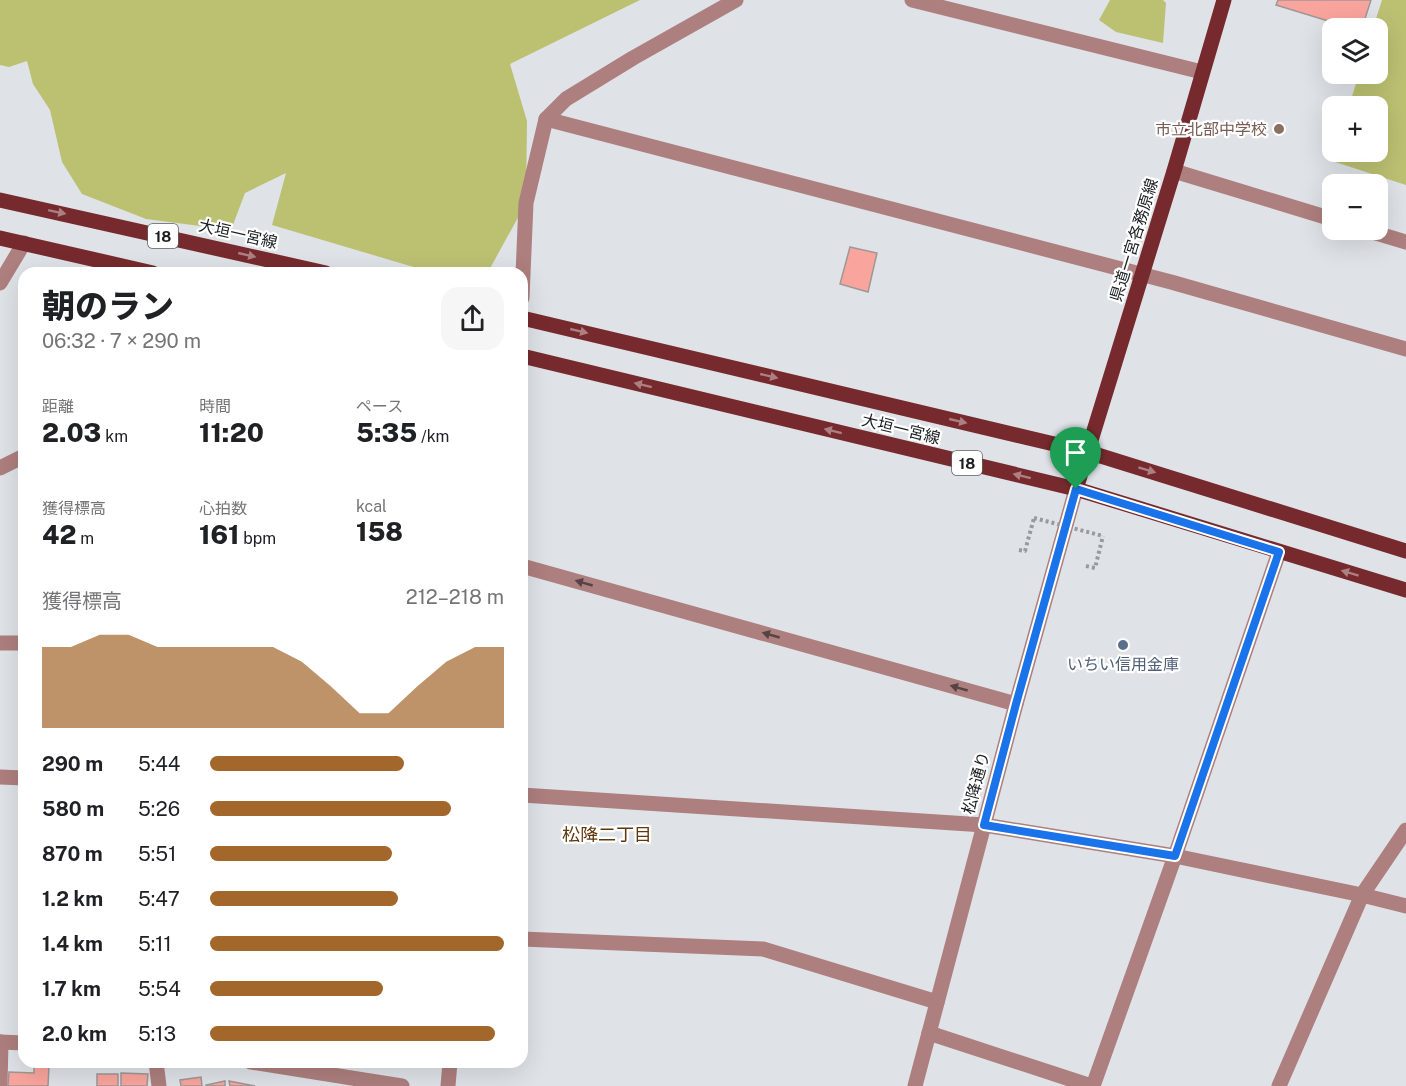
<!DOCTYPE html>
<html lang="ja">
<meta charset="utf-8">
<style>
:root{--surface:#fff;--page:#f6f6f6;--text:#202124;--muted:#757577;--accent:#a3662b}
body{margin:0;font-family:"Public Sans","Noto Sans JP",sans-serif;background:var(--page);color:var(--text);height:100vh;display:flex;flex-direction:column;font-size:22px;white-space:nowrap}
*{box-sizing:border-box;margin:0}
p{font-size:20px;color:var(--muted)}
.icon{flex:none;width:33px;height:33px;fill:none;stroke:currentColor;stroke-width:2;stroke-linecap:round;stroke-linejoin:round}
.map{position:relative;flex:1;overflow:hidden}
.side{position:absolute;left:18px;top:267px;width:510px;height:801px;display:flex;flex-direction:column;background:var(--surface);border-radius:18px;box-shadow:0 6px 24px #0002}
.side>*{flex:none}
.controls{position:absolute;left:1322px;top:18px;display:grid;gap:12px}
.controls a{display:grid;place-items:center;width:66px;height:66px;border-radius:12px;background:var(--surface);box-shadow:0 6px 24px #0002;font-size:30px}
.pin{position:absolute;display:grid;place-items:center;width:51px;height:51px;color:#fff;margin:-62px -26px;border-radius:50% 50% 50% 0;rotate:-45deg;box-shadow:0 0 6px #0007}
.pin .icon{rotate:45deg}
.round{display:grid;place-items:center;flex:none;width:63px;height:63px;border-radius:18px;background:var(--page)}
.overview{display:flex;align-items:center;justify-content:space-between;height:102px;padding:0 24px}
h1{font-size:33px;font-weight:800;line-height:45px}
.metrics{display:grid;grid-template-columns:repeat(3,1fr);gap:9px;height:102px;padding:6px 24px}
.metrics div{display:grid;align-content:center}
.metrics b{font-size:26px;font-weight:800}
.metrics small{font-size:16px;font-weight:400}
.metrics p{font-size:16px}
.chart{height:168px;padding:12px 24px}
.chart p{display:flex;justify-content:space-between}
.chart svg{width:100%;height:108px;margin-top:6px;fill:var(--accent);opacity:.7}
ul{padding:0 24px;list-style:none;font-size:20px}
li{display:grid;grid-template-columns:96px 72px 1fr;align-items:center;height:45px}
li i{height:15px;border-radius:8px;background:var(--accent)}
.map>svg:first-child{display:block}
.green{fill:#bcc172}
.building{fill:#f9a59d;stroke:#9f9796;stroke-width:1.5}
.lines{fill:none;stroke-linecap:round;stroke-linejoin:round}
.path{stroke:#96999d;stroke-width:4;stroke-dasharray:3 3;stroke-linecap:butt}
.minor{stroke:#ad7f7e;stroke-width:15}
.major{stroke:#772a2e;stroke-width:15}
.path-bridge{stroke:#96999d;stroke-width:4;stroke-dasharray:3 3;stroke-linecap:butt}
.oneway{fill:#ad7f82}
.oneway2{fill:#554445}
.route-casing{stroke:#fff;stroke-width:12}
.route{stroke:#1a73e8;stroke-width:8}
.education-dot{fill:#8d6e63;stroke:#fff;stroke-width:2}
.service-dot{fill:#5c6f8a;stroke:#fff;stroke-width:2}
.labels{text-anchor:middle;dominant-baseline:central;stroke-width:4.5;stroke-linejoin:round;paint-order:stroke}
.shield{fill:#fff;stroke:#5f6162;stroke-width:1.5}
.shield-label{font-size:15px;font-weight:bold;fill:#1b1d1f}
.education-label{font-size:16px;fill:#785e54;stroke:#fff;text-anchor:end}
.street-label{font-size:16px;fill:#1b1d1f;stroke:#fff}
.service-label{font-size:16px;fill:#4e5e75;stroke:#fff}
.neighbourhood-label{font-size:18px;fill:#60360b;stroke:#fff}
</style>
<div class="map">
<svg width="1406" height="1086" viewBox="0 0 1406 1086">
<rect width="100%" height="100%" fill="#dfe3e8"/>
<!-- green -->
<g class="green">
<polygon points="0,0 640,0 510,64 527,121 526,203 488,272 427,271 272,225 286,173 245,193 231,230 146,219 82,194 62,162 50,110 33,84 27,61 9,67 0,65"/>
<polygon points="1110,0 1163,0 1166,3 1163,43 1116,32 1099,20"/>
<polygon points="1382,0 1406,0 1406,185 1332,161 1335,152 1377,152 1377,106 1349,106 1359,74 1377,74 1377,28 1373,28"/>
</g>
<!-- building -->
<g class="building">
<polygon points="1278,0 1371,0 1362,28 1351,28 1276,5"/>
<polygon points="850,247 877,253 868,292 840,284"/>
<polygon points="34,1065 49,1066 48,1086 8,1086 9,1072 34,1073"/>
<polygon points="121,1073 148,1074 147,1086 121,1086"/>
<rect x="97" y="1074" width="21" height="12"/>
<polygon points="201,1077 202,1086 181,1086 180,1080"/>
<polygon points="225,1081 225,1086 206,1086 206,1085"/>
<polygon points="229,1081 255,1086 230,1086"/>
</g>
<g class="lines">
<!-- path -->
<g class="path">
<polyline points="1019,550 1025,551 1034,518"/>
<polyline points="1086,566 1095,568 1103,536"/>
</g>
<!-- minor -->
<g class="minor">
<polyline points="912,0 1202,72"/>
<polyline points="546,119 1171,282 1406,349"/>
<polyline points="1174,171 1332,219"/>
<polyline points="1366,230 1406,242"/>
<polyline points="0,283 24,243"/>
<polyline points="522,298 526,203 546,119 566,99 633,58 736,0"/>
<polyline points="0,468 24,456"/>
<polyline points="522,566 1016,704"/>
<polyline points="0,643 24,643"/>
<polyline points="0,777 24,778"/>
<polyline points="522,795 984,825 1175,856 1362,895 1406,906"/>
<polyline points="522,939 763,949 937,1002"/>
<polyline points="929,1033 1091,1086"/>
<polyline points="0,1042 24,1043"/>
<polyline points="156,1062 159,1086"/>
<polyline points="251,1062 402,1086"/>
<polyline points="0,1086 1,1042"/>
<polyline points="448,1086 450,1062"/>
<polyline points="915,1086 1016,704 1076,489"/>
<polyline points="1093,1086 1175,856 1279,552"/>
<polyline points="1279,1086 1362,895 1406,830"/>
</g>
<!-- major -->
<g class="major">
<polyline points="0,200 326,273"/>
<polyline points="0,238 153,273"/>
<polyline points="522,318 1088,452 1406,551"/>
<polyline points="522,356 1076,489 1406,590"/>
<polyline points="1076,489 1174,171 1224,0"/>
</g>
<!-- path-bridge -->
<polyline class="path-bridge" points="1034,518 1103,536"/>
</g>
<!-- one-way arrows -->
<defs><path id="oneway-solid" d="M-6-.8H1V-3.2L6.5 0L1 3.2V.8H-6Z" transform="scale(1.5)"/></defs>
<g class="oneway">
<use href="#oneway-solid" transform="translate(57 212) rotate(12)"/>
<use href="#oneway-solid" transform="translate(247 255) rotate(13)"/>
<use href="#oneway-solid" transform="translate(579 331) rotate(13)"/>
<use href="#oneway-solid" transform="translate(769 376) rotate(13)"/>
<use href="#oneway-solid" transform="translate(643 385) rotate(-166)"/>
<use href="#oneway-solid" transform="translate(958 421) rotate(13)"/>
<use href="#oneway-solid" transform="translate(833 431) rotate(-166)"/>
<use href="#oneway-solid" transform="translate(1147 470) rotate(17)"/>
<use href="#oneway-solid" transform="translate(1022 476) rotate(-166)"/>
<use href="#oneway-solid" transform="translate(1350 573) rotate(-163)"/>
</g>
<g class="oneway2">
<use href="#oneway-solid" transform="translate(584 583) rotate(-164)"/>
<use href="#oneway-solid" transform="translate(771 635) rotate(-164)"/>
<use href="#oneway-solid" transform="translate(959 688) rotate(-164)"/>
</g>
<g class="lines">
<!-- route casing -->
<g class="route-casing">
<polygon id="route" points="1076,489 1279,552 1175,856 984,825 1016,704"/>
</g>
<!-- route -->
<use href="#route" class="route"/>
</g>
<!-- markers -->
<circle class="education-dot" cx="1279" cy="129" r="6"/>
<circle class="service-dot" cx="1123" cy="645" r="6"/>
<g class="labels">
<!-- shield labels -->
<g class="shield">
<rect x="148" y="224" width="30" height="24" rx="4.5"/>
<rect x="952" y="451" width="30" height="24" rx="4.5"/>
</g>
<g class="shield-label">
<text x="163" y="236">18</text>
<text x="967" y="463">18</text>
</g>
<!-- education labels -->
<g class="education-label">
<text x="1267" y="129">市立北部中学校</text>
</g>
<!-- street labels -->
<g class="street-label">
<text transform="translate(238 234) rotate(13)">大垣一宮線</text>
<text transform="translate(1134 240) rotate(-73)">県道一宮各務原線</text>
<text transform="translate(901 429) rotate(14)">大垣一宮線</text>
<text transform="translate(976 783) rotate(-75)">松降通り</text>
</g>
<!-- service labels -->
<g class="service-label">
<text x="1123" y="664">いちい信用金庫</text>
</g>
<!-- neighbourhood labels -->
<g class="neighbourhood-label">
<text x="607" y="834">松降二丁目</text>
</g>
</g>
</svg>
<div class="controls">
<a><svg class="icon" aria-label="layers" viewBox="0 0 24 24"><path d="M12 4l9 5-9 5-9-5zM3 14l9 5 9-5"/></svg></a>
<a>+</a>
<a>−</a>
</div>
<div class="pin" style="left:1076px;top:489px;background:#1e9e55"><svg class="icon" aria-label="arrive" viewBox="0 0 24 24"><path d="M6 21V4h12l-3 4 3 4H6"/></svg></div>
<section class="side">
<div class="overview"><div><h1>朝のラン</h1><p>06:32 · 7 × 290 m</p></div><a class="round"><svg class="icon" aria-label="share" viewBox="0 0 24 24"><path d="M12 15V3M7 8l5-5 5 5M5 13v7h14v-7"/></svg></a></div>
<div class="metrics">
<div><p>距離</p><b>2.03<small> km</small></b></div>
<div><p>時間</p><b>11:20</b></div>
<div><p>ペース</p><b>5:35<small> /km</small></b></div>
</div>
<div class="metrics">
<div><p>獲得標高</p><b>42<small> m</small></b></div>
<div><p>心拍数</p><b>161<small> bpm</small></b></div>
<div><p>kcal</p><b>158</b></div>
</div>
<div class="chart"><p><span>獲得標高</span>212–218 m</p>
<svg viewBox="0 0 160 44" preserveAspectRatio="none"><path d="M0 44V11L10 11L20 6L30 6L40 11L50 11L60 11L70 11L80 11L90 17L100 27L110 38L120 38L130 27L140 17L150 11L160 11V44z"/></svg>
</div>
<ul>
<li><b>290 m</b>5:44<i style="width:66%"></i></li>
<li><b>580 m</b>5:26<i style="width:82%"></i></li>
<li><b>870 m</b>5:51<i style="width:62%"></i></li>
<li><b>1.2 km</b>5:47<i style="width:64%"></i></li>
<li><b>1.4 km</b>5:11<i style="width:100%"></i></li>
<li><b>1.7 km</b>5:54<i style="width:59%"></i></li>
<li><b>2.0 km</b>5:13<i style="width:97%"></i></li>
</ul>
</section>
</div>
